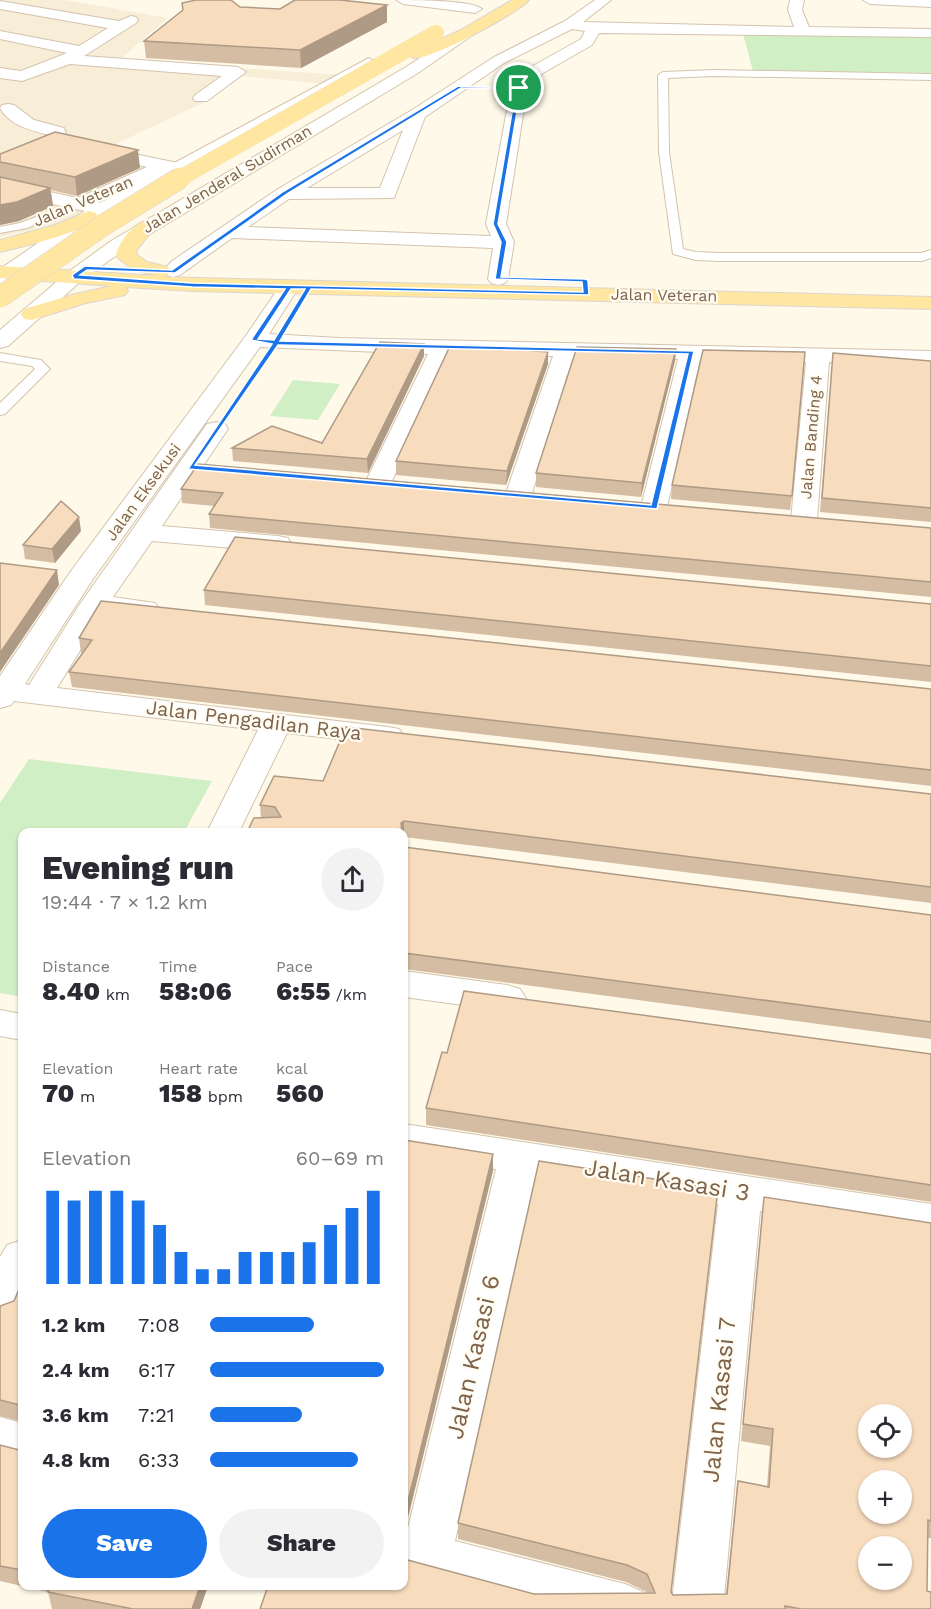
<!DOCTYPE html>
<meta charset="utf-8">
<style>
:root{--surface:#fff;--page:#f2f2f3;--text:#2b2b33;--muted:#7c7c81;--accent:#1a73e8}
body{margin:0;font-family:"Work Sans",sans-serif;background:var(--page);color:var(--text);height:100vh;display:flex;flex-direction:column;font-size:22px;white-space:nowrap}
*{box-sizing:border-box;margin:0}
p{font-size:20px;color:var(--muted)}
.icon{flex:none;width:33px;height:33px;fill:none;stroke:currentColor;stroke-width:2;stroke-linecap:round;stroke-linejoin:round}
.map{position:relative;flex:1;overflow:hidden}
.panel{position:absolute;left:18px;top:828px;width:390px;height:762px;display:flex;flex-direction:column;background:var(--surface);border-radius:12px;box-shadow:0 2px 4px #0004}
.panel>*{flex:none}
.controls{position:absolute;left:858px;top:1404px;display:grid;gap:12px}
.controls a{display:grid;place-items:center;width:54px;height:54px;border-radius:50%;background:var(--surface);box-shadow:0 2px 4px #0004;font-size:30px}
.pin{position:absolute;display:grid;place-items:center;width:51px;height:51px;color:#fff;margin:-26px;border:3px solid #fff;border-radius:50%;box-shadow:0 2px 6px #0007}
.round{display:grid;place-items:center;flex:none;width:63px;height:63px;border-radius:32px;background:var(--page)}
.head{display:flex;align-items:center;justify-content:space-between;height:102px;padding:0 24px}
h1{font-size:33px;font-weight:800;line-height:45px}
.metrics{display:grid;grid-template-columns:repeat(3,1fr);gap:9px;height:102px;padding:6px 24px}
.metrics div{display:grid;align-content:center}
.metrics b{font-size:26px;font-weight:800}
.metrics small{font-size:16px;font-weight:400}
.metrics p{font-size:16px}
.chart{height:168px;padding:12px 24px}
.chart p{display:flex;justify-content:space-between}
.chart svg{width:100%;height:108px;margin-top:6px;stroke:var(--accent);stroke-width:6}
.cta{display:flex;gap:12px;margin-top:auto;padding:12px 24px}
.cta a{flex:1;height:69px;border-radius:36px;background:var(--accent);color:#fff;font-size:24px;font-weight:800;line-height:69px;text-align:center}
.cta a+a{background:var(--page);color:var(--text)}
ul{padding:0 24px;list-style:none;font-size:20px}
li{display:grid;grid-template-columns:96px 72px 1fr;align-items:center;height:45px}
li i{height:15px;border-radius:8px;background:var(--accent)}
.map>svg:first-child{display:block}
.residential{fill:#f8edd7}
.green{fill:#d1efc5}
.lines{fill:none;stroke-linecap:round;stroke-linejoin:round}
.lane-casing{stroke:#d4c3ad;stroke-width:2}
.street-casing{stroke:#d4c3ad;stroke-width:2}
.secondary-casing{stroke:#d7c4aa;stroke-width:2}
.primary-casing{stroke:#ddd6d0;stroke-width:2}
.lane{fill:#fff;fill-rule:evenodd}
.street{fill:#fff;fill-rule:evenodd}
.secondary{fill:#fff;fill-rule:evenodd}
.primary{fill:#ffe7a1;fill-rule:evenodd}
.primary-bridge-far1-casing{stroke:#ddd6d0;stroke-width:16;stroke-linecap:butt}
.primary-bridge-casing{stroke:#ddd6d0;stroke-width:22;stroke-linecap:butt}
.primary-bridge-far1{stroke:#ffe7a1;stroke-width:16}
.primary-bridge{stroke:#ffe7a1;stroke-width:21}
.wall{fill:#d5bda3}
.shaded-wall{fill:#ae9a85}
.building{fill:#f8dcbe;stroke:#ae9a85;stroke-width:1.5;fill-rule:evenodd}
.route{fill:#1a73e8;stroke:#fff;stroke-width:1.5;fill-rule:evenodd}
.labels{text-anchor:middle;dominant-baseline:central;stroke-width:4.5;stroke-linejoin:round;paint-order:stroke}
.far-street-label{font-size:16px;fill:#7e6249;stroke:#fffcf3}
.street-label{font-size:20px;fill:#7e6249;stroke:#fffcf3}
.near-street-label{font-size:24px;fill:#7e6249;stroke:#fffcf3}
</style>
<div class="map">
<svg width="931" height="1609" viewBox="0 0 931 1609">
<rect width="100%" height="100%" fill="#fff9ea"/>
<!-- residential -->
<polygon class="residential" points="0,0 65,0 168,18 119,60 344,75 328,84 239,76 207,101 105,149 175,167 68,221 0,237"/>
<!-- green -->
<g class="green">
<polygon points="743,34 931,36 931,73 753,71"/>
<polygon points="293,380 340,384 318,420 270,416"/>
<polygon points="29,759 212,781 184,832 22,832 22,997 0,993 0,803"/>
</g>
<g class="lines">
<!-- lane casing -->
<g class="lane-casing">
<g id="lane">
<polygon points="715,70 931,74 931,80 715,76 668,78 669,152 683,249 696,252 719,253 921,253 931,250 931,258 922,261 719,261 696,260 673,254 659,152 658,75 663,72"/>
<polygon points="80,201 86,204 84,206 27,228 0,233 0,227 20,223"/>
<polygon points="0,353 41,360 50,369 5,414 0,415 0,403 35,369 32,366 0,361"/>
</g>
</g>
<!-- street casing -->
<g class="street-casing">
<g id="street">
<path d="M396 0C413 0 472 0 482 9L475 13 403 4Z"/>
<path d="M595 0H611L583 22 794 27 788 10 790 0H804L802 10 809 27 931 29V37L599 33 592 45 543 73 527 89 506 224 514 242 508 279 505 283 498 285 491 283 488 279 493 248 232 238 180 275 173 277 166 275 163 271 172 261 278 189 412 110 494 57 565 21ZM572 29 585 31 581 39 531 67 511 88 486 224 491 236 248 227 289 199 394 198 425 117 504 63ZM403 130 380 188H307Z"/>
<polygon points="863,0 931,0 931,7 870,4"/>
<polygon points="0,1 119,21 131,16 136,17 138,20 136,23 84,56 238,67 246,72 207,101 195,101 193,98 195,95 222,76 70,64 22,81 0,78 0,68 21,71 67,53 0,39 0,31 79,46 108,28 0,9"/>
<path d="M8 104 14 105 34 120 64 128 67 137 58 145H46L43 141 49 135C31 130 10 126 0 108L2 105Z"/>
<polygon points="96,146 178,163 184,164 187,168 184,172 178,173 167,171 87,208 73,208 71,204 73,200 147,167 90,155 87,151 90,147"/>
<polygon points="289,281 296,283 299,287 269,334 339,338 931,351 931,365 829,362 817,520 813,526 804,528 795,526 791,520 806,362 700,360 667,507 663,513 654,515 645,513 641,507 678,359 575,357 531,496 527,501 518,504 509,501 505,496 553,356 450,354 391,483 387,488 378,491 369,488 365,483 428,354 260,347 93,579 25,684 29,685 80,604 207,424 216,422 225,424 228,429 162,526 278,536 288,538 291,544 288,550 278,552 152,541 113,597 155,603 159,609 155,615 145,618 103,613 57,688 388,727 399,729 404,736 399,743 388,745 287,733 239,832 207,832 258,730 14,701 11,705 0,708 0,676 71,571 245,337 282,283"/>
<polygon points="404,971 507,985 520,989 526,998 520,1007 507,1011 404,997"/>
<polygon points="0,1010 22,1014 22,1040 0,1036"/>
<polygon points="404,1124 931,1204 931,1238 760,1211 723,1609 671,1609 718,1204 537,1175 455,1541 625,1584 643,1592 651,1609 534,1609 404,1574 404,1528 408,1528 496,1169 404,1154"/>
<polygon points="22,1240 22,1304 16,1317 0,1322 0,1257 7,1245"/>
<polygon points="0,1417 22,1423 22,1465 0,1459"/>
</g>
</g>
<!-- secondary casing -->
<g class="secondary-casing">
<g id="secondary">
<polygon points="466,29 471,30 473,33 471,36 418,73 125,249 81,281 8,346 0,348 0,330 67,273 111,241 406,67"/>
<polygon points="369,58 377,63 375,66 120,208 125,212 122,216 115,218 106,216 96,221 7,282 0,284 0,269 85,211 0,193 0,181 100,203"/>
</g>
</g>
<!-- primary casing -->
<g class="primary-casing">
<g id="primary">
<path d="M512 0H529C518 13 428 62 413 58L410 55 413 52 461 30Z"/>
<path d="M89 211 96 213 99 217C88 232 20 247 0 252V240L55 225Z"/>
<path d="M145 221 152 223 155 227 137 250 136 254 147 262 168 267 171 271 168 275 163 277 931 297V309L192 291 126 287 128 291 125 295 86 303 32 320 24 319 21 314 24 309 75 294 112 286 0 278V266L158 276 133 270 116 256C118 243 133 224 145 221Z"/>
</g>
</g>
<!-- lane -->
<use href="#lane" class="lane"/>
<!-- street -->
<use href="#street" class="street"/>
<!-- secondary -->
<use href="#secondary" class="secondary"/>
<!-- primary -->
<use href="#primary" class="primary"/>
<!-- primary-bridge-far1 casing -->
<g class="primary-bridge-far1-casing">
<polyline id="primary-bridge-far1" points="177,180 436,33"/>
</g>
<!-- primary-bridge casing -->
<g class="primary-bridge-casing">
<polyline id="primary-bridge" points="0,297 105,224 180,178"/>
</g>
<!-- primary-bridge-far1 -->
<use href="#primary-bridge-far1" class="primary-bridge-far1"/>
<!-- primary-bridge -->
<use href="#primary-bridge" class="primary-bridge"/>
</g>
<!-- wall -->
<g class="wall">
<polygon points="240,7 280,9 387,22 301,68 146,58 144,41"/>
<polygon points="0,154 140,168 77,196 51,190 53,206 19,221 0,225"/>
<polygon points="676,349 675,361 641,497 536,487 536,473"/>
<polygon points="502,350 548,364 506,485 396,475 396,461"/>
<polygon points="833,353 931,361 931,522 820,512"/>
<polygon points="424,356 368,473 233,461 232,448 322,443"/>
<polygon points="672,485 792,496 790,510 671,499"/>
<polygon points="181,489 931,528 931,597 210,528 209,514 214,506 182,503"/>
<polygon points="81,531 55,563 25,559 23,545"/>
<polygon points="204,590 931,604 931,682 205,605"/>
<polygon points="79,638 931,689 931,786 72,687 69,672 83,653 81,653"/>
<polygon points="323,781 931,794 931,903 404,837 404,832 248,830 261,818 260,805"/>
<polygon points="404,847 931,915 931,1039 404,969"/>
<polygon points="447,1053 931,1054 931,1202 426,1125 426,1108"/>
<polygon points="539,1161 671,1592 673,1595 726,1594 736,1498 738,1481 767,1486 770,1446 741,1441 762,1214 764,1197 931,1223 931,1538 927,1538 927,1591 931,1609 260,1609 534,1594 646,1593 645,1591 626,1582 458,1539 458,1523"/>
<polygon points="22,1258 22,1586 208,1586 200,1609 52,1609 48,1592 0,1581 0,1445 19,1450 20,1421 0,1416 0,1306 14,1301 20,1287"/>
</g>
<!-- shaded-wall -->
<g class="shaded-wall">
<polygon points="387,5 387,22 301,68 300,50"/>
<polygon points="138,150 140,168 77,196 75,177"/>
<polygon points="50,188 53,206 19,221 0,225 0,205"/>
<polygon points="424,344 424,356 368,473 367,459"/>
<polygon points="676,349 675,361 641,497 642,483"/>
<polygon points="548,352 548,364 506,485 507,471"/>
<polygon points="79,517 81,531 55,563 52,549"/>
<polygon points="57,570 59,585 0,672 0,653"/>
<polygon points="404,821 404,837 404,832 402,832 401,823"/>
<polygon points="493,1154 493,1171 406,1526 404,1527 404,1510"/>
<polygon points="200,1586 208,1586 200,1609 192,1609"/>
</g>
<!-- building -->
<g class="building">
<polygon points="196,0 231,0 240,7 280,9 295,0 340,0 387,5 300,50 144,41 183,10 182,3"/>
<polygon points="55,132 138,150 75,177 0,162 0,154"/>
<polygon points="0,177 50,188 17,202 0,205"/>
<polygon points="380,342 424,344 367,459 232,448 272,426 322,443"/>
<polygon points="450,346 502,350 503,348 548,352 507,471 396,461"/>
<polygon points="577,347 676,349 642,483 536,473"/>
<polygon points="703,350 805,352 792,496 672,485"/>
<polygon points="833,353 931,361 931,508 822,498"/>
<polygon points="198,464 931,528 931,582 209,514 223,493 181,489"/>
<polygon points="61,501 79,517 52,549 23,545"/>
<polygon points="235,537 931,604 931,666 204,590"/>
<polygon points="0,563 57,570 0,653"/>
<polygon points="101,601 931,689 931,770 69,672 92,640 79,638"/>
<polygon points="346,727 931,794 931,887 404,821 401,823 402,832 244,832 245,830 248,830 254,818 281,817 275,807 260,805 274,776 323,781"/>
<polygon points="404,847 931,915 931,1022 404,953"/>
<polygon points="464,991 931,1054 931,1185 426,1108 442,1052 447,1053"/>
<polygon points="404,1140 493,1154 406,1509 404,1510"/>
<path d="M539 1161 718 1189 671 1592 673 1595 727 1594 738 1481 769 1487 773 1429 743 1424 764 1197 931 1223V1521L928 1520 927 1591 931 1592V1609H801L785 1606V1609H260L268 1586H404V1559L534 1594 655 1593 647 1574 627 1565 458 1523ZM868 1414H902V1448H868ZM868 1480H902V1514H868ZM868 1546H902V1580H868Z"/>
<polygon points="22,1258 22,1570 0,1566 0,1445 19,1450 20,1405 0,1400 0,1306 14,1301 20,1287 21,1262"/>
<polygon points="50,1586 200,1586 192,1609 133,1609 48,1592"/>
</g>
<!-- route -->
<path class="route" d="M458 86 521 88 498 224 507 242 501 277 585 279 588 280 589 295 311 289 280 341 694 351 657 509 188 469 272 344 251 340 285 289 192 287 74 279 72 275 85 266 172 270 284 191ZM461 88 516 89 493 224 501 242 495 279 582 282 583 292 192 283 80 275 87 270 175 273 287 194ZM291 289H305L274 340 258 339ZM278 345 688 354 651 505 195 465Z"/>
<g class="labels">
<!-- far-street labels -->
<g class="far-street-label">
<text transform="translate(227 179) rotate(-31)">Jalan Jenderal Sudirman</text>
<text transform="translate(83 201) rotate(-23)">Jalan Veteran</text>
<text transform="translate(664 295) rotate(1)">Jalan Veteran</text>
<text transform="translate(811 437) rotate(-85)">Jalan Banding 4</text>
<text transform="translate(143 492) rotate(-54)">Jalan Eksekusi</text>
</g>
<!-- street labels -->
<g class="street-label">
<text transform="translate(254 720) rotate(7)">Jalan Pengadilan Raya</text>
</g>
<!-- near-street labels -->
<g class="near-street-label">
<text transform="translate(667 1180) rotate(9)">Jalan Kasasi 3</text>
<text transform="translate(473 1357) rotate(-77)">Jalan Kasasi 6</text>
<text transform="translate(719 1400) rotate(-84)">Jalan Kasasi 7</text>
</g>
</g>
</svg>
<div class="controls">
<a><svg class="icon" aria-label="locate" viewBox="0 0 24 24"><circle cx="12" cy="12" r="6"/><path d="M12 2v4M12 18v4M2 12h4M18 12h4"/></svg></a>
<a>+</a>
<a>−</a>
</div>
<div class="pin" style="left:519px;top:88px;background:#1e9e55"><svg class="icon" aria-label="arrive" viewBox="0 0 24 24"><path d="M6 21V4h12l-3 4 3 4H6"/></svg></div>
<section class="panel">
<div class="head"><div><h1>Evening run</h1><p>19:44 · 7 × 1.2 km</p></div><a class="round"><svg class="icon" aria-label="share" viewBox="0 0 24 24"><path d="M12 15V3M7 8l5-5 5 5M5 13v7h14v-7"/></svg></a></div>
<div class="metrics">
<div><p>Distance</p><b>8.40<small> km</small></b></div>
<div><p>Time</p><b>58:06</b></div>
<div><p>Pace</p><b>6:55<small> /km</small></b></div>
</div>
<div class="metrics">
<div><p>Elevation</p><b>70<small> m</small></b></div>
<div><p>Heart rate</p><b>158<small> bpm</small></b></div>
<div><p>kcal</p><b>560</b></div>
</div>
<div class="chart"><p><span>Elevation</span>60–69 m</p>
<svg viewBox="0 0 160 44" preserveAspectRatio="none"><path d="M5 44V6M15 44V10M25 44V6M35 44V6M45 44V10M55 44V20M65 44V31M75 44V38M85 44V38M95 44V31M105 44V31M115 44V31M125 44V27M135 44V20M145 44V13M155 44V6"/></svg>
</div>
<ul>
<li><b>1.2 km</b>7:08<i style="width:60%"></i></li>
<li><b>2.4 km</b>6:17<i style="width:100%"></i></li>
<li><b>3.6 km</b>7:21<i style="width:53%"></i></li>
<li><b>4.8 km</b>6:33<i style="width:85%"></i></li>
</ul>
<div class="cta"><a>Save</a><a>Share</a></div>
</section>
</div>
